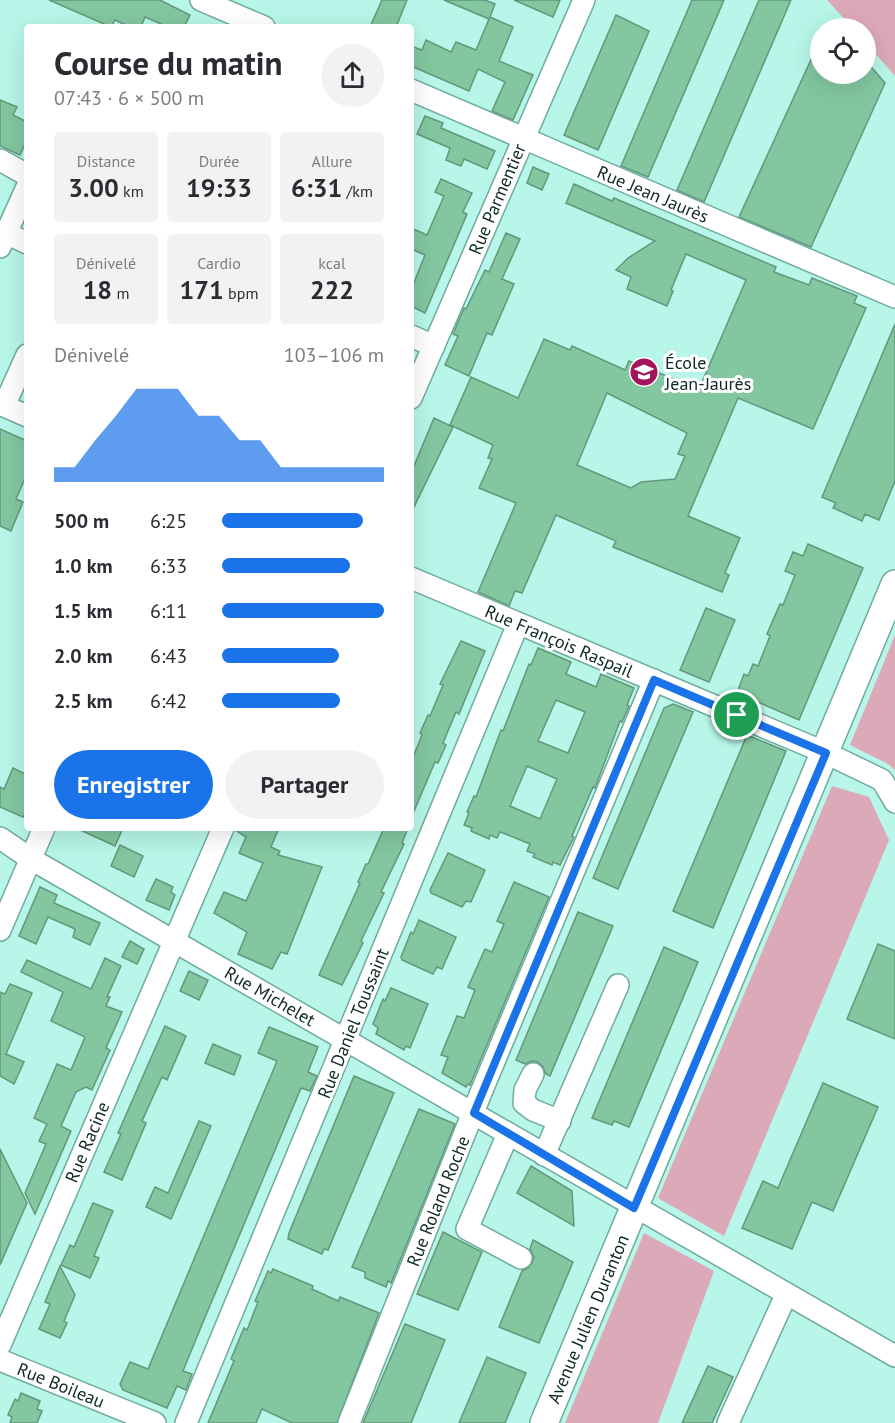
<!DOCTYPE html>
<html lang="fr">
<meta charset="utf-8">
<style>
:root{--surface:#fff;--page:#f2f2f3;--text:#2b2b33;--muted:#7c7c81;--accent:#1a73e8}
body{margin:0;font-family:"PT Sans",sans-serif;background:var(--page);color:var(--text);height:100vh;display:flex;flex-direction:column;font-size:22px;white-space:nowrap}
*{box-sizing:border-box;margin:0}
p{font-size:20px;color:var(--muted)}
.icon{flex:none;width:33px;height:33px;fill:none;stroke:currentColor;stroke-width:2;stroke-linecap:round;stroke-linejoin:round}
.map{position:relative;flex:1;overflow:hidden}
.panel{position:absolute;left:24px;top:24px;width:390px;height:807px;display:flex;flex-direction:column;background:var(--surface);border-radius:6px;box-shadow:0 6px 24px #0002}
.panel>*{flex:none}
.buttons{position:absolute;left:810px;top:18px;display:grid;gap:12px}
.buttons a{display:grid;place-items:center;width:66px;height:66px;border-radius:50%;background:var(--surface);box-shadow:0 6px 24px #0002;font-size:30px}
.pin{position:absolute;display:grid;place-items:center;width:51px;height:51px;color:#fff;margin:-26px;border:3px solid #fff;border-radius:50%;box-shadow:0 2px 6px #0007}
.round{display:grid;place-items:center;flex:none;width:63px;height:63px;border-radius:32px;background:var(--page)}
.overview{display:flex;align-items:center;justify-content:space-between;height:102px;padding:0 30px}
h1{font-size:33px;font-weight:800;line-height:45px}
.figures{display:grid;grid-template-columns:repeat(3,1fr);gap:9px;height:102px;padding:6px 30px}
.figures div{display:grid;align-content:center;border-radius:6px;background:var(--page);text-align:center}
.figures b{font-size:26px;font-weight:800}
.figures small{font-size:16px;font-weight:400}
.figures p{font-size:16px}
.chart{height:168px;padding:12px 30px}
.chart p{display:flex;justify-content:space-between}
.chart svg{width:100%;height:108px;margin-top:6px;fill:var(--accent);opacity:.7}
.button{display:flex;gap:12px;margin-top:auto;padding:12px 30px}
.button a{flex:1;height:69px;border-radius:36px;background:var(--accent);color:#fff;font-size:24px;font-weight:800;line-height:69px;text-align:center}
.button a+a{background:var(--page);color:var(--text)}
ul{padding:0 30px;list-style:none;font-size:20px}
li{display:grid;grid-template-columns:96px 72px 1fr;align-items:center;height:45px}
li i{height:15px;border-radius:8px;background:var(--accent)}
.map>svg:first-child{display:block}
.green{fill:#dca9b9}
.building{fill:#82c7a0;stroke:#66977b;stroke-width:1.5;fill-rule:evenodd}
.lines{fill:none;stroke-linecap:round;stroke-linejoin:round}
.minor-casing{stroke:#6eab9e;stroke-width:24}
.major-casing{stroke:#6eab9e;stroke-width:30}
.minor{stroke:#fff;stroke-width:21}
.major{stroke:#fff;stroke-width:27}
.route-casing{stroke:#fff;stroke-width:12}
.route{stroke:#1a73e8;stroke-width:8}
.labels{text-anchor:middle;dominant-baseline:central;stroke-width:6;stroke-linejoin:round;paint-order:stroke}
.street-label{font-size:18px;fill:#0e2823;stroke:#fff}
.poi-label{font-size:18px;fill:#0e2823;stroke:#fff;text-anchor:start}
</style>
<div class="map">
<svg width="895" height="1423" viewBox="0 0 895 1423">
<rect width="100%" height="100%" fill="#b7f6e8"/>
<!-- green -->
<g class="green">
<polygon points="827,0 895,0 895,76 866,43 866,28 853,28"/>
<polygon points="895,635 895,770 888,764 850,745"/>
<polygon points="832,786 869,797 889,840 724,1236 658,1198"/>
<polygon points="644,1233 714,1271 658,1423 565,1423"/>
</g>
<!-- building -->
<g class="building">
<polygon points="49,0 160,0 190,15 184,27 168,27 145,17 141,27 130,27 115,20 111,27"/>
<polygon points="382,0 407,0 396,27 370,27"/>
<polygon points="444,0 485,0 495,4 490,17 513,27 499,61 533,75 513,120 492,111 505,82 478,69 469,91 411,66 411,46 422,50 426,40 451,52 456,42 476,50 489,19"/>
<polygon points="514,0 560,0 553,17"/>
<polygon points="692,0 724,0 648,177 621,166"/>
<polygon points="759,0 791,0 704,202 677,190"/>
<polygon points="616,15 649,31 598,150 564,135"/>
<polygon points="820,40 820,74 866,74 866,61 885,83 811,247 739,217"/>
<polygon points="0,100 17,107 13,115 27,122 27,140 20,155 0,146"/>
<polygon points="425,116 443,123 441,128 495,151 487,169 464,159 461,166 446,160 450,148 417,134"/>
<polygon points="533,167 549,174 542,190 527,183"/>
<polygon points="441,179 472,193 463,212 467,214 425,313 411,306 411,290 425,255 411,249 411,228 427,235 444,196 435,192"/>
<path d="M574 184 612 201 614 198 776 267 774 272 809 285 812 278 857 296 854 303 866 308 813 429 738 398 688 516 740 538 725 573 729 575 722 592 613 547 616 541 556 515 522 593 515 591 509 606 478 592 516 503 479 488 492 459 488 458 493 445 450 425 471 377 518 398 544 339 570 350 572 346 625 370 629 361 699 389 746 280 686 254 671 290 673 291 667 306 627 289 631 277 616 270 628 258 655 241 566 203ZM607 393 687 433 678 454 685 456 675 479 641 482 631 488 577 465Z"/>
<polygon points="506,233 520,239 502,279 514,284 492,335 487,333 469,376 445,365 458,336 453,334 464,308 466,309 485,270 489,272"/>
<polygon points="895,324 895,481 879,520 865,514 862,521 833,508 836,503 822,497"/>
<polygon points="434,418 453,427 411,513 411,473"/>
<polygon points="0,429 27,441 27,474 16,499 23,502 11,531 0,526"/>
<polygon points="808,544 863,568 799,720 737,693 744,674 748,676 753,664 758,666 770,636 767,634 780,604 783,605 795,575 785,571 793,552 803,556"/>
<polygon points="706,608 735,620 709,682 680,670"/>
<polygon points="461,641 485,651 459,714 456,712 443,743 446,745 438,763 435,762 411,818 411,762 422,735 420,733 428,715 430,716 443,685 440,684"/>
<path d="M538 648 571 662 566 674 596 687 601 674 634 688 627 705 629 706 622 722 620 721 595 788 593 787 572 836 574 837 560 865 553 862 552 865 533 857 535 854 527 851 530 844 503 833 500 832 497 838 490 835 489 839 471 831 472 828 464 825 469 813 467 812 474 796 476 797 501 730 503 731 529 664 531 665ZM556 700 585 712 568 753 538 741ZM527 766 557 779 540 819 510 806Z"/>
<polygon points="673,704 693,712 618,889 593,878 664,708"/>
<polygon points="747,735 786,751 713,928 673,911"/>
<polygon points="13,768 27,775 27,809 23,817 0,807 0,787 4,789"/>
<polygon points="76,828 123,828 115,846"/>
<polygon points="236,828 279,828 271,847 280,851 278,855 322,867 287,954 281,952 272,969 238,954 247,932 214,913 224,892 246,901 263,863 239,853 246,837 235,830"/>
<polygon points="384,828 408,828 402,843 404,844 381,892 384,893 361,941 363,943 342,985 319,975 360,883 358,882 366,864 368,864"/>
<polygon points="120,845 143,856 134,877 111,866"/>
<polygon points="448,853 485,870 471,902 466,901 462,907 431,893 430,890"/>
<polygon points="156,879 173,887 171,892 175,895 169,910 146,900"/>
<polygon points="514,882 549,897 470,1085 468,1084 466,1087 442,1073 448,1057 441,1055 457,1016 464,1018 475,990 468,987 485,949 492,952 504,924 497,921"/>
<polygon points="40,887 57,895 54,903 100,923 90,945 73,937 75,929 48,917 36,944 19,936"/>
<polygon points="578,912 613,926 550,1076 546,1074 543,1067 538,1062 532,1061 525,1064 516,1060"/>
<polygon points="419,920 456,937 442,969 437,967 433,974 402,960 401,957 411,932 413,934"/>
<polygon points="130,941 144,949 137,964 122,957"/>
<polygon points="878,944 895,951 895,1039 847,1019"/>
<polygon points="664,947 698,962 629,1127 614,1121 612,1125 592,1118"/>
<polygon points="105,958 121,966 107,997 110,997 106,1006 122,1012 106,1048 110,1050 92,1090 86,1087 76,1092 61,1126 71,1131 35,1214 25,1193 46,1144 39,1141 47,1124 34,1118 57,1064 71,1070 85,1037 51,1021 63,992 21,972 27,960 91,989"/>
<polygon points="189,971 208,980 199,1000 180,991"/>
<polygon points="10,984 32,993 6,1054 24,1062 14,1084 0,1076 0,992 5,994"/>
<polygon points="391,988 428,1004 410,1048 406,1046 404,1050 376,1034 378,1028 373,1024 383,999 385,1001"/>
<polygon points="165,1026 186,1036 167,1080 162,1077 142,1121 146,1123 122,1180 104,1172 121,1134 118,1133"/>
<polygon points="269,1027 318,1047 308,1072 317,1076 310,1091 301,1088 201,1327 183,1371 192,1374 186,1390 177,1386 167,1408 123,1390 120,1384 130,1362 148,1369 277,1061 258,1053"/>
<polygon points="213,1044 241,1056 234,1075 205,1063"/>
<polygon points="354,1076 394,1093 328,1250 324,1249 322,1254 288,1239 289,1233"/>
<polygon points="823,1083 878,1107 833,1211 812,1202 792,1249 742,1228 763,1181 778,1188"/>
<polygon points="419,1109 455,1124 391,1283 388,1281 386,1287 365,1278 365,1272 352,1267"/>
<polygon points="199,1121 211,1126 171,1219 146,1207 155,1187 168,1193"/>
<polygon points="0,1149 27,1203 0,1265"/>
<polygon points="531,1166 572,1191 574,1226 517,1193"/>
<polygon points="93,1203 113,1211 94,1256 99,1258 90,1278 61,1265 70,1245 74,1247"/>
<polygon points="443,1232 482,1252 458,1310 417,1294"/>
<polygon points="533,1240 573,1262 539,1343 499,1327 522,1271 528,1268 532,1263 534,1257 530,1249"/>
<polygon points="60,1266 75,1295 64,1321 67,1323 60,1338 39,1329 50,1304 45,1302"/>
<polygon points="273,1269 313,1286 312,1289 338,1301 340,1297 379,1313 337,1423 292,1423 262,1409 256,1423 208,1423 234,1361 231,1359 244,1328 247,1330 258,1302 255,1301 268,1271 271,1273"/>
<polygon points="405,1324 445,1340 411,1423 363,1423"/>
<polygon points="487,1357 526,1373 505,1423 459,1423"/>
<polygon points="708,1366 733,1377 712,1423 682,1423"/>
<polygon points="21,1393 40,1401 37,1409 42,1411 37,1423 10,1423 12,1417 8,1415 15,1399 18,1401"/>
</g>
<g class="lines">
<!-- minor casing -->
<g class="minor-casing">
<g id="minor">
<polyline points="201,0 264,27"/>
<polyline points="411,90 895,297"/>
<polyline points="0,160 27,175"/>
<polyline points="6,233 27,243"/>
<polyline points="0,247 27,187"/>
<polyline points="411,336 434,346"/>
<polyline points="411,398 584,0"/>
<polyline points="0,404 27,416"/>
<polyline points="4,406 27,355"/>
<polyline points="411,578 826,753 882,780 895,802"/>
<polyline points="0,838 31,859 895,1356"/>
<polyline points="0,930 44,828"/>
<polyline points="533,1074 525,1090 524,1103 533,1110 560,1121"/>
<polyline points="508,1134 467,1229 521,1258"/>
<polyline points="544,1155 618,985"/>
<polyline points="0,1345 223,828"/>
<polyline points="0,1360 155,1423"/>
<polyline points="186,1423 518,624"/>
<polyline points="349,1423 480,1095 654,680"/>
<polyline points="728,1423 786,1295"/>
</g>
</g>
<!-- major casing -->
<g class="major-casing">
<polyline id="major" points="544,1423 895,584"/>
</g>
<!-- minor -->
<use href="#minor" class="minor"/>
<!-- major -->
<use href="#major" class="major"/>
</g>
<g class="lines">
<!-- route casing -->
<g class="route-casing">
<polygon id="route" points="654,680 826,753 634,1208 474,1113"/>
</g>
<!-- route -->
<use href="#route" class="route"/>
</g>
<!-- icons -->
<defs>
<g id="school-disc" transform="scale(1.5)"><circle r="9.5" fill="#a3155a" stroke="#fff"/><path d="M0-5L7-2L0 1L-7-2ZM-4 1L0 2.5L4 1V4Q0 6-4 4Z" fill="#fff"/></g>
</defs>
<g fill-rule="evenodd">
<use href="#school-disc" x="644" y="372"/>
</g>
<g class="labels">
<!-- street labels -->
<g class="street-label">
<text transform="translate(653 194) rotate(23)">Rue Jean Jaurès</text>
<text transform="translate(497 199) rotate(-67)">Rue Parmentier</text>
<text transform="translate(559 641) rotate(23)">Rue François Raspail</text>
<text transform="translate(270 996) rotate(30)">Rue Michelet</text>
<text transform="translate(353 1023) rotate(-68)">Rue Daniel Toussaint</text>
<text transform="translate(87 1142) rotate(-67)">Rue Racine</text>
<text transform="translate(438 1201) rotate(-68)">Rue Roland Roche</text>
<text transform="translate(588 1319) rotate(-67)">Avenue Julien Duranton</text>
<text transform="translate(61 1385) rotate(22)">Rue Boileau</text>
</g>
<!-- poi labels -->
<g class="poi-label">
<text x="665" y="362">École<tspan x="665" dy="21">Jean-Jaurès</tspan></text>
</g>
</g>
</svg>
<div class="buttons">
<a><svg class="icon" aria-label="locate" viewBox="0 0 24 24"><circle cx="12" cy="12" r="6"/><path d="M12 2v4M12 18v4M2 12h4M18 12h4"/></svg></a>
</div>
<div class="pin" style="left:737px;top:715px;background:#1e9e55"><svg class="icon" aria-label="arrive" viewBox="0 0 24 24"><path d="M6 21V4h12l-3 4 3 4H6"/></svg></div>
<section class="panel">
<div class="overview"><div><h1>Course du matin</h1><p>07:43 · 6 × 500 m</p></div><a class="round"><svg class="icon" aria-label="share" viewBox="0 0 24 24"><path d="M12 15V3M7 8l5-5 5 5M5 13v7h14v-7"/></svg></a></div>
<div class="figures">
<div><p>Distance</p><b>3.00<small> km</small></b></div>
<div><p>Durée</p><b>19:33</b></div>
<div><p>Allure</p><b>6:31<small> /km</small></b></div>
</div>
<div class="figures">
<div><p>Dénivelé</p><b>18<small> m</small></b></div>
<div><p>Cardio</p><b>171<small> bpm</small></b></div>
<div><p>kcal</p><b>222</b></div>
</div>
<div class="chart"><p><span>Dénivelé</span>103–106 m</p>
<svg viewBox="0 0 160 44" preserveAspectRatio="none"><path d="M0 44V38L10 38L20 27L30 17L40 6L50 6L60 6L70 17L80 17L90 27L100 27L110 38L120 38L130 38L140 38L150 38L160 38V44z"/></svg>
</div>
<ul>
<li><b>500 m</b>6:25<i style="width:87%"></i></li>
<li><b>1.0 km</b>6:33<i style="width:79%"></i></li>
<li><b>1.5 km</b>6:11<i style="width:100%"></i></li>
<li><b>2.0 km</b>6:43<i style="width:72%"></i></li>
<li><b>2.5 km</b>6:42<i style="width:73%"></i></li>
</ul>
<div class="button"><a>Enregistrer</a><a>Partager</a></div>
</section>
</div>
